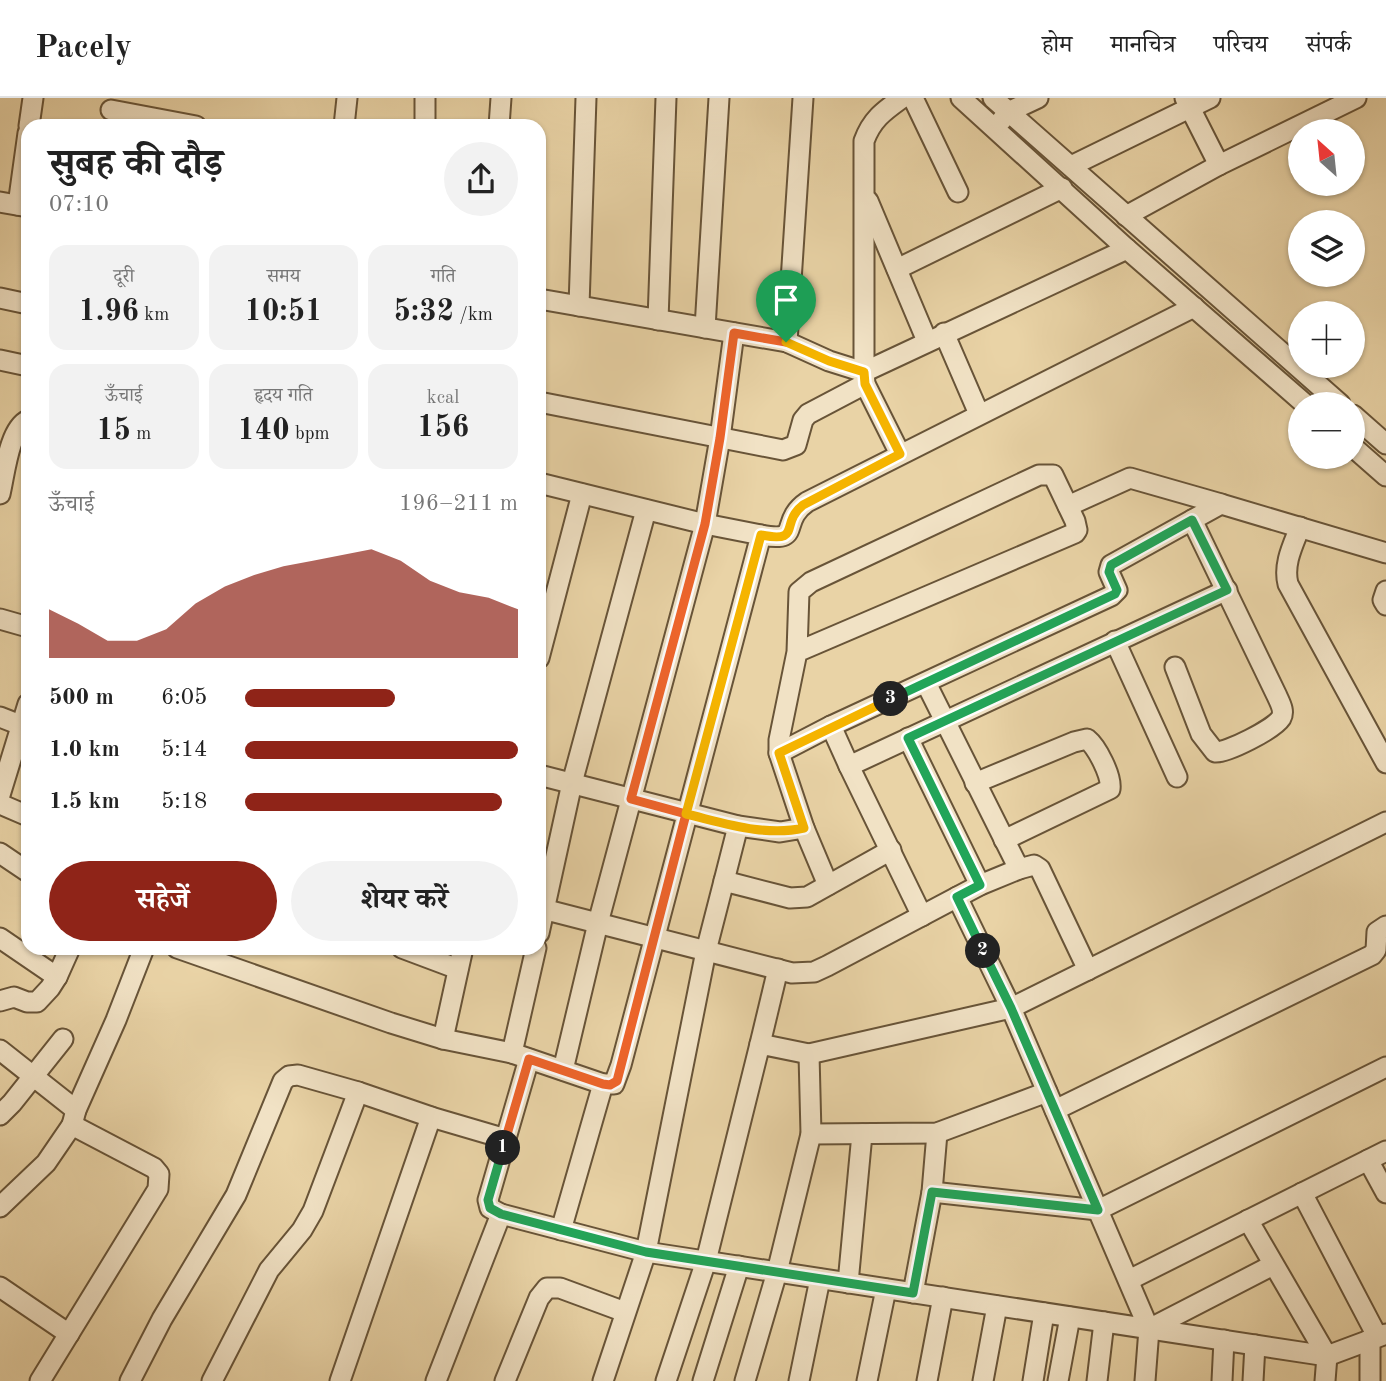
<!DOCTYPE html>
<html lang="hi">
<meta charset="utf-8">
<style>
:root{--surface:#fff;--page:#f2f2f2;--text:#222;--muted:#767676;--line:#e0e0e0;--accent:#8f2418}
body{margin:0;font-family:"Old Standard TT","Noto Serif Devanagari",serif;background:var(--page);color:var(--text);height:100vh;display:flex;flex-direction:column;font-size:26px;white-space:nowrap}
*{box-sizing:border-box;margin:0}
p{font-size:23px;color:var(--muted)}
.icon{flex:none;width:38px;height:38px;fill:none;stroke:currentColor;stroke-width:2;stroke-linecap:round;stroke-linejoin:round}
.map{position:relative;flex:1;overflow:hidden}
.details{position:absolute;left:21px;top:21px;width:525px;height:836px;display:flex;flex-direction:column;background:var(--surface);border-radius:21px;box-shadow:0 2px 5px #0004}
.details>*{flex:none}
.needle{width:46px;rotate:333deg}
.controls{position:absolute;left:1288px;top:21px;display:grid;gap:14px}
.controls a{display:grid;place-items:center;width:77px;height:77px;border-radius:50%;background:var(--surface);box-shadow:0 2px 5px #0004;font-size:35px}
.pin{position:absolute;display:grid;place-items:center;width:60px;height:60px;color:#fff;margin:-72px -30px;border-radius:50% 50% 50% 0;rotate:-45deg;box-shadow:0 0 7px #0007}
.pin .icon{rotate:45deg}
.km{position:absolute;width:35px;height:35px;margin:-18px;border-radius:50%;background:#222;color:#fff;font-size:19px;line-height:35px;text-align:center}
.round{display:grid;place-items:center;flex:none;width:74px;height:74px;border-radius:37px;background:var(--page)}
.headline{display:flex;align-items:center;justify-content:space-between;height:119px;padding:0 28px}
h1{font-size:38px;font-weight:700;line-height:52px}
.metrics{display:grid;grid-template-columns:repeat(3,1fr);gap:10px;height:119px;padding:7px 28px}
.metrics div{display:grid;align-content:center;border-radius:18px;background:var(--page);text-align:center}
.metrics b{font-size:30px;font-weight:700}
.metrics small{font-size:19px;font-weight:400}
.metrics p{font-size:19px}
.chart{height:196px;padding:14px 28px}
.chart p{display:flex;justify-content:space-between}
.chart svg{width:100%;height:126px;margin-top:7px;fill:var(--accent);opacity:.7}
.primary-button{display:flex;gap:14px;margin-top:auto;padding:14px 28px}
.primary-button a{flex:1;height:80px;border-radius:42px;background:var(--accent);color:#fff;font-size:28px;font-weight:700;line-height:80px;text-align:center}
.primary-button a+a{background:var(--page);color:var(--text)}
ul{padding:0 28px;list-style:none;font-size:23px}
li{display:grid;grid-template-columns:112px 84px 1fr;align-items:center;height:52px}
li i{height:18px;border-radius:9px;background:var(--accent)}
header{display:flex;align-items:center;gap:42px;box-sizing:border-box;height:98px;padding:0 35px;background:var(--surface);border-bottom:2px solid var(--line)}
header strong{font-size:33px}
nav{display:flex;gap:38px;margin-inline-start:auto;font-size:24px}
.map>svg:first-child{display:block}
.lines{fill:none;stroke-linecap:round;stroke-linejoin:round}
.minor-casing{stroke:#685438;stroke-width:23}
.minor{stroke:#f1e2c5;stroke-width:19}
.split-1-casing{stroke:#fff;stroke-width:14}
.split-2-casing{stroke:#fff;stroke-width:14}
.split-3-casing{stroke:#fff;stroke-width:14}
.split-4-casing{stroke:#fff;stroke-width:14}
.split-1{stroke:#f0652b;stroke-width:9}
.split-2{stroke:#22a559;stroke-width:9}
.split-3{stroke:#22a559;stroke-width:9}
.split-4{stroke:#f5b400;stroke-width:9}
</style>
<header>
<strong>Pacely</strong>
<nav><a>होम</a><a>मानचित्र</a><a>परिचय</a><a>संपर्क</a></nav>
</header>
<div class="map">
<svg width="1386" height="1283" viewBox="0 0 1386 1283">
<rect width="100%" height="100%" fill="#e9d3a6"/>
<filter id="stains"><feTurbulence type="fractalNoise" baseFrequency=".00286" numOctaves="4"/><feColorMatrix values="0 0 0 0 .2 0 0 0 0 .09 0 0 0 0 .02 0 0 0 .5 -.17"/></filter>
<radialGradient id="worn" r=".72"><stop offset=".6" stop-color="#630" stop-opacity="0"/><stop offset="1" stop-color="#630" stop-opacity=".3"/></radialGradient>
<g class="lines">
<!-- minor casing -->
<g class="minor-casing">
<g id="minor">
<polyline points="913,0 958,94"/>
<polyline points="961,0 1127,151"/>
<polyline points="993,0 1340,306"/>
<polyline points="1185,0 1219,67"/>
<polyline points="111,12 196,28"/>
<polyline points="1001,23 1008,14 1038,0"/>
<polyline points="29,28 33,0"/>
<polyline points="344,28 347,0"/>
<polyline points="425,28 425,0"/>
<polyline points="499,28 501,0"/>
<polyline points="1071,68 1210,0"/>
<polyline points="868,103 927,243"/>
<polyline points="0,104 28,109"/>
<polyline points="18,107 28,35"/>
<polyline points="1126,118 1219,67 1356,0"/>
<polyline points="897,171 1062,90"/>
<polyline points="0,200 28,206"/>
<polyline points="539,201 787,244 829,263 864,274 1127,151 1305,306"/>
<polyline points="579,208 586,0"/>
<polyline points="658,222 666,0"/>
<polyline points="705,230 719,0"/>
<polyline points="944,235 979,316"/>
<polyline points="787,244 803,0"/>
<polyline points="0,262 28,268"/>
<polyline points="539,304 783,352 796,347 803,322 808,316 865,286"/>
<polyline points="1353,317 1386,346"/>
<polyline points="1353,349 1386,378"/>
<path d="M900 356 865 286 864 274V43C872 21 884 13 902 0"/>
<polyline points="539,385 705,426 761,437 621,967 614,986 603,986 561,1132"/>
<path d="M0 396C5 375 9 331 28 322"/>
<polyline points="1068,408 1130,380 1221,406"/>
<path d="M1300 429C1293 447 1283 466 1288 486L1386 665"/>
<path d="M761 437C804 445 778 424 807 404L1194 209"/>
<polyline points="1386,493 1383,502 1386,507"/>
<polyline points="0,521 28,529"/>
<polyline points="1115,543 1177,679"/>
<polyline points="797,554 1075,435 1077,432 1075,423 1053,377 1039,377 811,484 799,494 797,554 779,642 779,655 804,730"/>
<polyline points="539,560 582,396"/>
<path d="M1175 569 1201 636 1215 654C1227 655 1274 631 1281 620 1285 613 1280 605 1277 598L1192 422 1221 406 1386 455"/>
<polyline points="926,585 1019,771 1034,767 1040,771 1088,872"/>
<polyline points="0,619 28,630"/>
<polyline points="831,628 849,668"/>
<polyline points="908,640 980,787"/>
<polyline points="779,655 831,628 1111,498 1117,492 1109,474 1111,467 1192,422"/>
<polyline points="539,677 738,728 780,734 804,730 828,787"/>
<path d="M975 685 1074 644 1087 641C1097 649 1112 678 1110 691L1004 742"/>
<polyline points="0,697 28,606"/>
<polyline points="0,706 28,718"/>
<polyline points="0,755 28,774"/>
<polyline points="724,783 738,728"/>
<polyline points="957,799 1011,910 1149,1231 1145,1283"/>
<polyline points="539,810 792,875 814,874 827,868 980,787 1019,771"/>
<polyline points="922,818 849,668 1227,492"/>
<polyline points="539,835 572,685 646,412"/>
<polyline points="0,840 57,879 70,850"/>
<polyline points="177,850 391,925 443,941 512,955 603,986"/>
<polyline points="402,850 458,871"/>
<polyline points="0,903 14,899 27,904 37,904 50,890 57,879"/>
<polyline points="443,941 463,850"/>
<polyline points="760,946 778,871"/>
<polyline points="0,952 76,1012"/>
<polyline points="512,955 536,850"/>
<polyline points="563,972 598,825 705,426 720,340 734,235"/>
<polyline points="1055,1012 1372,857 1376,852 1377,834 1386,828"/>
<polyline points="0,1017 12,1005 63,941"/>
<polyline points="431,1019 506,1041"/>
<polyline points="72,1027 76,1012 116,922 144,850"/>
<polyline points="811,1036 937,1035 1047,994"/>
<polyline points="1368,1062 1386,1095"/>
<polyline points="932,1094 1098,1112 1386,969"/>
<polyline points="1302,1095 1377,1238"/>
<polyline points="0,1109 46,1065 72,1027 154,1070 159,1076 158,1091 40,1283"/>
<polyline points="501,1116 490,1110 488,1102 529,961"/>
<polyline points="1248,1122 1327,1258 1325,1283"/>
<polyline points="1129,1182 1386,1053"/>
<polyline points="848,1185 862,1036"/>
<polyline points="0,1189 69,1236"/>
<polyline points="913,1195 932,1094 937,1035"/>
<polyline points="1149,1231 1273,1167"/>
<polyline points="130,1283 162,1221 236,1097 283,983 289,978 298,977 358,994 431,1019 340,1283"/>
<polyline points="212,1283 269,1172 302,1132 313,1113 358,994"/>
<polyline points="436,1283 501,1116 646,1154 1327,1258 1386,1236"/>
<polyline points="505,1283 539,1200 547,1190 560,1190 625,1214"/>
<polyline points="603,1283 646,1154 706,853 724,783 790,800 807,799 891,752"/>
<polyline points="666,1283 706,1163 760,946 809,956 1011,910 1386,724"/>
<polyline points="703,1283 739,1168"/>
<polyline points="745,1283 777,1174 811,1036 809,956"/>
<polyline points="799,1283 820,1181"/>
<polyline points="867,1283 886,1191"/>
<polyline points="927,1283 943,1199"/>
<polyline points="983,1283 997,1208"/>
<polyline points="1033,1283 1044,1215"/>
<polyline points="1058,1283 1070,1219"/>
<polyline points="1097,1283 1104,1224"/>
<polyline points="1222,1283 1224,1242"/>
<polyline points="1253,1283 1255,1247"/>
<polyline points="1370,1283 1370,1241"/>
</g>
</g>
<!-- minor -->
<use href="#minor" class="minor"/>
</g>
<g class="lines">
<!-- split-1 casing -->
<g class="split-1-casing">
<polyline id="split-1" points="503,1050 529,961 603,986 610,987 617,983 686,716 631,701 705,426 720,340 734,235 786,244"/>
</g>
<!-- split-2 casing -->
<g class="split-2-casing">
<polyline id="split-2" points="503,1050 488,1102 490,1110 501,1116 646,1154 913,1195 932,1094 1098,1112 1011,910 983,853"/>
</g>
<!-- split-3 casing -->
<g class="split-3-casing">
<polyline id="split-3" points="891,601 1115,496 1117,492 1109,474 1111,467 1192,422 1227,492 908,640 980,787 957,799 983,853"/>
</g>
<!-- split-4 casing -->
<g class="split-4-casing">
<path id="split-4" d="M786 244 829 263 864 274 865 286 900 356 803 407C779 426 803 445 761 437L686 716C724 725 765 739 804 730L779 655 891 601"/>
</g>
<!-- split-1 -->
<use href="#split-1" class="split-1"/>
<!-- split-2 -->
<use href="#split-2" class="split-2"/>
<!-- split-3 -->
<use href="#split-3" class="split-3"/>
<!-- split-4 -->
<use href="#split-4" class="split-4"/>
</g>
<rect width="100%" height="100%" filter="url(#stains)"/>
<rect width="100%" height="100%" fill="url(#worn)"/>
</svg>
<div class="controls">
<a><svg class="needle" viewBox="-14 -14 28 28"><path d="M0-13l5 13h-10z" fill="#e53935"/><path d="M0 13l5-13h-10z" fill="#767676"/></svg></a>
<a><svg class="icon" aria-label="layers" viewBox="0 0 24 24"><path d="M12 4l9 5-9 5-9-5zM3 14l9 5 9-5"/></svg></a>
<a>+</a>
<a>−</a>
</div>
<div class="pin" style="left:786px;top:244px;background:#1e9e55"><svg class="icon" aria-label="arrive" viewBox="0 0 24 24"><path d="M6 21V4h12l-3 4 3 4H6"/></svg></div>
<b class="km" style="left:503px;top:1050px">1</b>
<b class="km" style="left:983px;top:853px">2</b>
<b class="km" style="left:891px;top:601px">3</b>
<section class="details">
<div class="headline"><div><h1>सुबह की दौड़</h1><p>07:10</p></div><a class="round"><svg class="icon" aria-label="share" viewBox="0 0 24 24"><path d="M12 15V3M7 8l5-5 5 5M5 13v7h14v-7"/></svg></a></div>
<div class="metrics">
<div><p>दूरी</p><b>1.96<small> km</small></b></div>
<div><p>समय</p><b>10:51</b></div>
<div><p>गति</p><b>5:32<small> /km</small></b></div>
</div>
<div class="metrics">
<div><p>ऊँचाई</p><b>15<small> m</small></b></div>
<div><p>हृदय गति</p><b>140<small> bpm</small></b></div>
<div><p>kcal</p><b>156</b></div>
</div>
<div class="chart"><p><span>ऊँचाई</span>196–211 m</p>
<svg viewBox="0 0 160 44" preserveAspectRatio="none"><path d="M0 44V27L10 32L20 38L30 38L40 34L50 25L60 19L70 15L80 12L90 10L100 8L110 6L120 10L130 17L140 21L150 23L160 27V44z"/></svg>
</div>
<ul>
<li><b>500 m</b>6:05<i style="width:55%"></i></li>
<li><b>1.0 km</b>5:14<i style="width:100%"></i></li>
<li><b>1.5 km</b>5:18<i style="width:94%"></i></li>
</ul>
<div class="primary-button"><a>सहेजें</a><a>शेयर करें</a></div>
</section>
</div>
